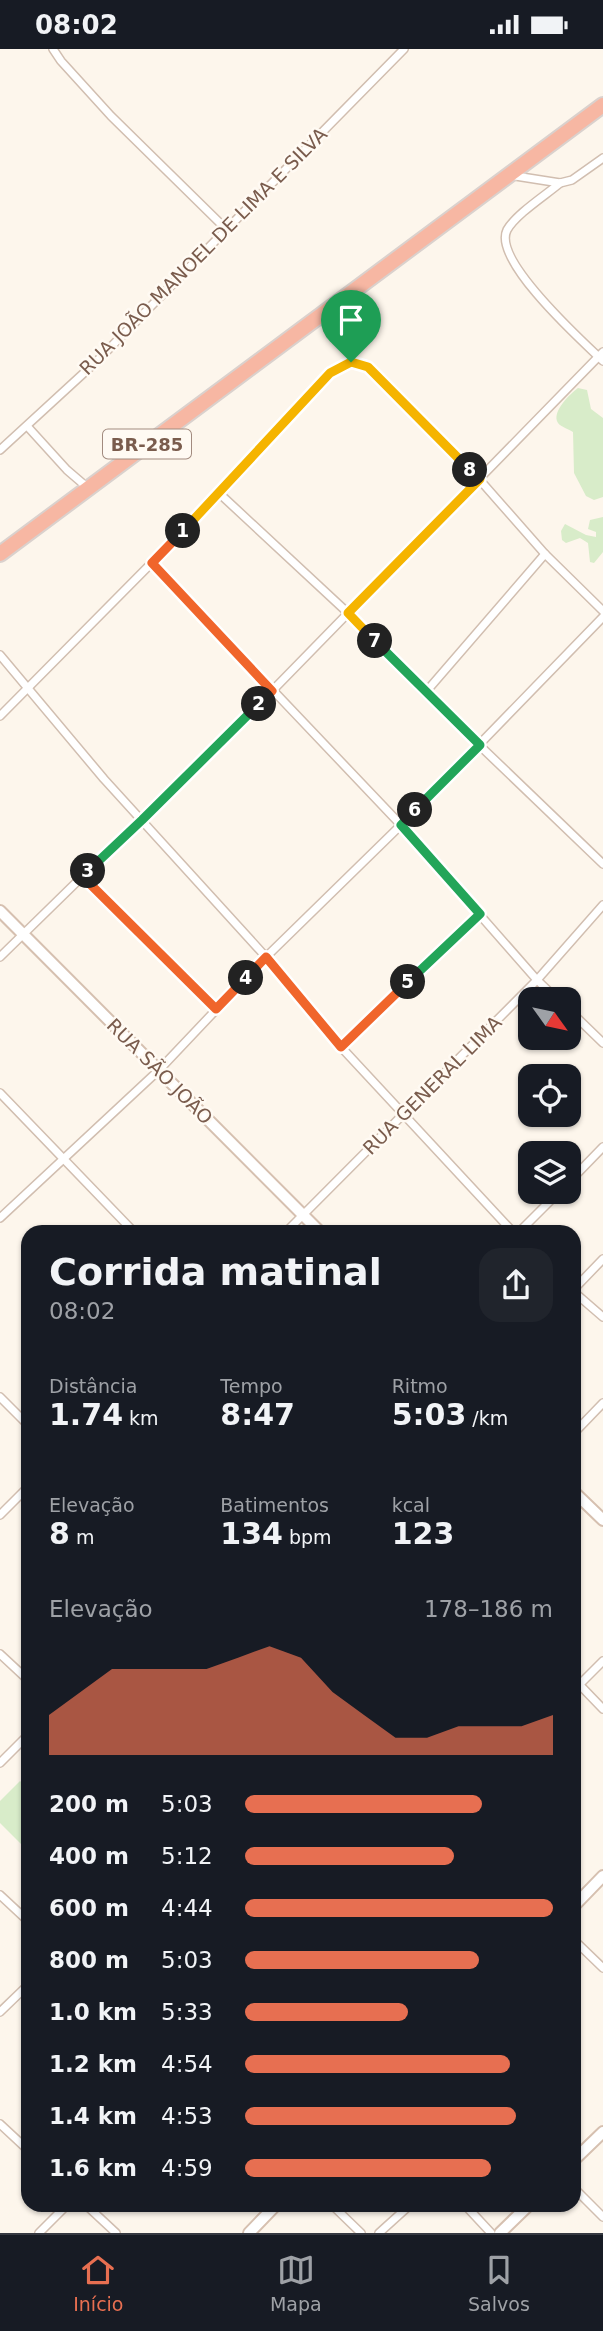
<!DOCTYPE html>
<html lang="pt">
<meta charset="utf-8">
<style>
:root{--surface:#171b24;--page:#20242c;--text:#f1f3f6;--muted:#9ea1a6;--line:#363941;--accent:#e76f51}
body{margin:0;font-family:"DejaVu Sans",sans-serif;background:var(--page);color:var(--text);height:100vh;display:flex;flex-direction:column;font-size:26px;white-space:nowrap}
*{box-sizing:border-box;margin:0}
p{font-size:23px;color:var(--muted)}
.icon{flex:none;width:38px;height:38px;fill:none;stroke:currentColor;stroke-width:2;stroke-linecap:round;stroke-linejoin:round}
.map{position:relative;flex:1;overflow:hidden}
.drawer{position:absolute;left:21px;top:1176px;width:560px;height:987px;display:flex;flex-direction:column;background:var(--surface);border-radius:21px;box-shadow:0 2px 5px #0004}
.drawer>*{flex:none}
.needle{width:46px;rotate:123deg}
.tools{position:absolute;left:518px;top:938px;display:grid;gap:14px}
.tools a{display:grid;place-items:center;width:63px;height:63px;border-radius:14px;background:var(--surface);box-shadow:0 2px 5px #0004;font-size:35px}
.pin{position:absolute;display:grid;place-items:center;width:60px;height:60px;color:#fff;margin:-72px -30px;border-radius:50% 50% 50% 0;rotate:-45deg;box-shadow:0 0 7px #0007}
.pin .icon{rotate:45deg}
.km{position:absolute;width:35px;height:35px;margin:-18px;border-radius:50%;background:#222;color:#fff;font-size:19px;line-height:35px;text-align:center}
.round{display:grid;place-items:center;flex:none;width:74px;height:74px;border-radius:21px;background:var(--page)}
.summary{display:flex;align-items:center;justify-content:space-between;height:119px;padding:0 28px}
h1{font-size:38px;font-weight:700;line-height:52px}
.stats{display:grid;grid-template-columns:repeat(3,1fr);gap:10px;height:119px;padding:7px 28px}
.stats div{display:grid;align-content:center}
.stats b{font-size:30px;font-weight:700}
.stats small{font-size:19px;font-weight:400}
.stats p{font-size:19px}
.chart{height:196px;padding:14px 28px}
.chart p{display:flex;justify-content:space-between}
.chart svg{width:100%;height:126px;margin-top:7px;fill:var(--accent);opacity:.7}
ul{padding:0 28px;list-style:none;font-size:23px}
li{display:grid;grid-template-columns:112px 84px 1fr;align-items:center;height:52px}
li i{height:18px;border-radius:9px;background:var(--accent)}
.status{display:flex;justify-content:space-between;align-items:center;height:49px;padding:0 35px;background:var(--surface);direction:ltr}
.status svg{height:19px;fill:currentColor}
.tabs{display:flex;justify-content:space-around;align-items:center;height:98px;border-top:2px solid var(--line);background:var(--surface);font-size:19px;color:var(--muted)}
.tabs a{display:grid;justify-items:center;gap:4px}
.tabs .selected{color:var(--accent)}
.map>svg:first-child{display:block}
.green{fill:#d8ecc9}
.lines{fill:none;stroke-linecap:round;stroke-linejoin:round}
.street-casing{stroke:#d1beb0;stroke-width:10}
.secondary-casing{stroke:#d6c0b0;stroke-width:14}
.highway-casing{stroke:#dad1cd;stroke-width:18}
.street{stroke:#fff;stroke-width:7}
.secondary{stroke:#fff;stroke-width:10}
.highway{stroke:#f7b7a3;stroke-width:14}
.split-1-casing{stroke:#fff;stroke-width:14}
.split-2-casing{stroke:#fff;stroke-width:14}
.split-3-casing{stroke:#fff;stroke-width:14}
.split-4-casing{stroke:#fff;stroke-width:14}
.split-5-casing{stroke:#fff;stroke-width:14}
.split-6-casing{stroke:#fff;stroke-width:14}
.split-7-casing{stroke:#fff;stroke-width:14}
.split-8-casing{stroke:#fff;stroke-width:14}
.split-9-casing{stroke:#fff;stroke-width:14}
.split-1{stroke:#f5b400;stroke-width:9}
.split-2{stroke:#f0652b;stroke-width:9}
.split-3{stroke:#22a559;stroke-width:9}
.split-4{stroke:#f0652b;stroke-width:9}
.split-5{stroke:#f0652b;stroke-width:9}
.split-6{stroke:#22a559;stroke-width:9}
.split-7{stroke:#22a559;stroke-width:9}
.split-8{stroke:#f5b400;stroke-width:9}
.split-9{stroke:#f5b400;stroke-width:9}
.labels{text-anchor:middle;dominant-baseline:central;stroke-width:5;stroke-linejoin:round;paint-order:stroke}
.shield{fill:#fffaf3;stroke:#a28b7f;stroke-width:2}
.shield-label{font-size:18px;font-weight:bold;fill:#7a5c4d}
.street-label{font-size:19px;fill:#7a5c4d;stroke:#fffaf3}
</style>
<div class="status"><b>08:02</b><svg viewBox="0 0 49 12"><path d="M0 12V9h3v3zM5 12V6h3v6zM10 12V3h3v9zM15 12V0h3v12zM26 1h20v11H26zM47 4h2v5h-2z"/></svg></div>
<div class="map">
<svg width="603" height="2184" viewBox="0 0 603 2184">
<rect width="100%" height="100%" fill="#fdf6ec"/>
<!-- green -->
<g class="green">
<path d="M578 339 587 341 591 360 603 369V448L594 451 586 447 574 424 573 383C569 380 561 378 558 374 551 363 570 345 578 339Z"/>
<polygon points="603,468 603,503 594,514 590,513 588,494 580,489 566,494 562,491 561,482 565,475 586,486 596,488 596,483 588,480 590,471"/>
<polygon points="20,1732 28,1739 28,1802 0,1774 0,1752"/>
</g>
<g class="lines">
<!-- street casing -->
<g class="street-casing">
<g id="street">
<polyline points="53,0 61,12 111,67 226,180"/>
<polyline points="509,126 560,134 572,131 603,109"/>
<path d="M560 134C546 146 516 165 507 181 492 211 582 292 603 312"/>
<polyline points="27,377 67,421 88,439"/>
<polyline points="0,401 98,311 404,0"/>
<polyline points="220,445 348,564 425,644 603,815"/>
<polyline points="152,514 401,776 537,931 557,950"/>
<polyline points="0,606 104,730 266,908 341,998 513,1183"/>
<polyline points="425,644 545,505"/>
<polyline points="0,667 220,445 330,324 351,313 368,319 479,430 545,505 603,562"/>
<polyline points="82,827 216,960"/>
<polyline points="0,908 272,642 603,303"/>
<polyline points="569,961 603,994"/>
<polyline points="341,998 480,865"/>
<polyline points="0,1044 134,1183"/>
<polyline points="569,1133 603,1098"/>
<polyline points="0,1169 159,1021 266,908 401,776 603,568"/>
<polyline points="286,1183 537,931 603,856"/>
<polyline points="519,1183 559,1143"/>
<polyline points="574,1240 603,1210"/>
<polyline points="574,1243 603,1268"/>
<polyline points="0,1348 28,1376"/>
<polyline points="574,1384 603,1354"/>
<polyline points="0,1466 28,1438"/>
<polyline points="0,1605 28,1631"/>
<polyline points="574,1630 603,1660"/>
<polyline points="574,1641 603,1612"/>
<polyline points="0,1714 28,1686"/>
<polyline points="0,1846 28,1872"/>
<polyline points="574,1891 603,1919"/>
<polyline points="0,1963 28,1936"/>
<polyline points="0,2075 28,2101"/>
<polyline points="574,2139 603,2168"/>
<polyline points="86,2156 116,2184"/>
<polyline points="332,2156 361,2184"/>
<polyline points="465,2156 491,2184"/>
<polyline points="39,2184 67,2156"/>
<polyline points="379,2184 410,2156"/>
</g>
</g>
<!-- secondary casing -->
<g class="secondary-casing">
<g id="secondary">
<polyline points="0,862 320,1183"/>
<polyline points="574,1443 603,1471"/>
<polyline points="574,1857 603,1827"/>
<polyline points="574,2111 603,2083"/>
<polyline points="249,2184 276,2156"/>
<polyline points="500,2184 529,2156"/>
</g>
</g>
<!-- highway casing -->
<g class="highway-casing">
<polyline id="highway" points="0,505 603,56"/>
</g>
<!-- street -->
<use href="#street" class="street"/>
<!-- secondary -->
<use href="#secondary" class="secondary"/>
<!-- highway -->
<use href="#highway" class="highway"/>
</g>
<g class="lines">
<!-- split-1 casing -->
<g class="split-1-casing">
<polyline id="split-1" points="183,482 330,324 351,313"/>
</g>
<!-- split-2 casing -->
<g class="split-2-casing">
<polyline id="split-2" points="183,482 152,514 272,642 259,655"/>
</g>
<!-- split-3 casing -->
<g class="split-3-casing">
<polyline id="split-3" points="88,822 142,771 259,655"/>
</g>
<!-- split-4 casing -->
<g class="split-4-casing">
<polyline id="split-4" points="88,822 82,827 216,960 246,929"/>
</g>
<!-- split-5 casing -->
<g class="split-5-casing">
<polyline id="split-5" points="246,929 266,908 341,998 408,933"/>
</g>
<!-- split-6 casing -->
<g class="split-6-casing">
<polyline id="split-6" points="408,933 480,865 401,776 415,761"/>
</g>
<!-- split-7 casing -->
<g class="split-7-casing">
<polyline id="split-7" points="375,592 480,696 415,761"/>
</g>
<!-- split-8 casing -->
<g class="split-8-casing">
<polyline id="split-8" points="375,592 348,564 480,430 470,421"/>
</g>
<!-- split-9 casing -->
<g class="split-9-casing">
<polyline id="split-9" points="351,313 368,318 470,421"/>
</g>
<!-- split-1 -->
<use href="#split-1" class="split-1"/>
<!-- split-2 -->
<use href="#split-2" class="split-2"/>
<!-- split-3 -->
<use href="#split-3" class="split-3"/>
<!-- split-4 -->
<use href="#split-4" class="split-4"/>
<!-- split-5 -->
<use href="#split-5" class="split-5"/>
<!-- split-6 -->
<use href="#split-6" class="split-6"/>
<!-- split-7 -->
<use href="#split-7" class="split-7"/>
<!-- split-8 -->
<use href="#split-8" class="split-8"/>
<!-- split-9 -->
<use href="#split-9" class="split-9"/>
</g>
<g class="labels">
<!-- shield labels -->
<rect class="shield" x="103" y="380.5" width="88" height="29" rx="5"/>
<g class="shield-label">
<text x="147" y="395">BR-285</text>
</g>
<!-- street labels -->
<g class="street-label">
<text transform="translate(203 202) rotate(-45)">RUA JOÃO MANOEL DE LIMA E SILVA</text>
<text transform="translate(160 1022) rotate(45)">RUA SÃO JOÃO</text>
<text transform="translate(432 1036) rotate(-45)">RUA GENERAL LIMA</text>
</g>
</g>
</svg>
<div class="tools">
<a><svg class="needle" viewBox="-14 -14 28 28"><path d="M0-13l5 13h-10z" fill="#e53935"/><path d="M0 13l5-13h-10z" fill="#9ea1a6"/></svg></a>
<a><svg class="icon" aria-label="locate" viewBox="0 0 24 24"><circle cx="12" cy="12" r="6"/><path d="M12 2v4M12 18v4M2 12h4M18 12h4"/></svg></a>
<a><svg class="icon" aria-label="layers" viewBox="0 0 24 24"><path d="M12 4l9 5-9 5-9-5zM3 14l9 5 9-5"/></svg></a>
</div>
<div class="pin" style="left:351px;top:313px;background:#1e9e55"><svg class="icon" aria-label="arrive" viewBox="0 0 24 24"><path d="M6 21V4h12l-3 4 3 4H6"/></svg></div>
<b class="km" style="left:183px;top:482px">1</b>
<b class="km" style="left:259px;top:655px">2</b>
<b class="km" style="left:88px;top:822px">3</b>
<b class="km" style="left:246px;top:929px">4</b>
<b class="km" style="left:408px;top:933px">5</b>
<b class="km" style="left:415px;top:761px">6</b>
<b class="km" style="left:375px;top:592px">7</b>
<b class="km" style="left:470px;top:421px">8</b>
<section class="drawer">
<div class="summary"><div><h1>Corrida matinal</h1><p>08:02</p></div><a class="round"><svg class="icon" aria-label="share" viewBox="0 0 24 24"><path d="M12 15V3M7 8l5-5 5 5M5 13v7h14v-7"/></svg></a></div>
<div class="stats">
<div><p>Distância</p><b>1.74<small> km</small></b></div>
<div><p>Tempo</p><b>8:47</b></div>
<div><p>Ritmo</p><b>5:03<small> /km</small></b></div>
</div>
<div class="stats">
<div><p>Elevação</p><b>8<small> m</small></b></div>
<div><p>Batimentos</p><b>134<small> bpm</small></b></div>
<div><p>kcal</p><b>123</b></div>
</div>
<div class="chart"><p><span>Elevação</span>178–186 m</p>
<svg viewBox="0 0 160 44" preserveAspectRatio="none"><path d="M0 44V30L10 22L20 14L30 14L40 14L50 14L60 10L70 6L80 10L90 22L100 30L110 38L120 38L130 34L140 34L150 34L160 30V44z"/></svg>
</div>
<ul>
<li><b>200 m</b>5:03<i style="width:77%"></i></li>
<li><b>400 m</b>5:12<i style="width:68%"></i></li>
<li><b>600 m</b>4:44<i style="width:100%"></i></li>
<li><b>800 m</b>5:03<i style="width:76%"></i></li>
<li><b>1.0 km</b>5:33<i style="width:53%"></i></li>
<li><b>1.2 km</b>4:54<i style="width:86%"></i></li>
<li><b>1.4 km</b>4:53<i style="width:88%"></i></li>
<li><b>1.6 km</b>4:59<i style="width:80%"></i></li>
</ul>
</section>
</div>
<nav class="tabs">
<a class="selected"><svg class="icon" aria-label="home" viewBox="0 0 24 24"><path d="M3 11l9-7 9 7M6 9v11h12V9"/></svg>Início</a>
<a><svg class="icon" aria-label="map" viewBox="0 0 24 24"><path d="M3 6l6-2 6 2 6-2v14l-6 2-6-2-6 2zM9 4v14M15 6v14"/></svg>Mapa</a>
<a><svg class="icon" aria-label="saved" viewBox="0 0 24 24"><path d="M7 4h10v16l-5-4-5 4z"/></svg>Salvos</a>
</nav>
